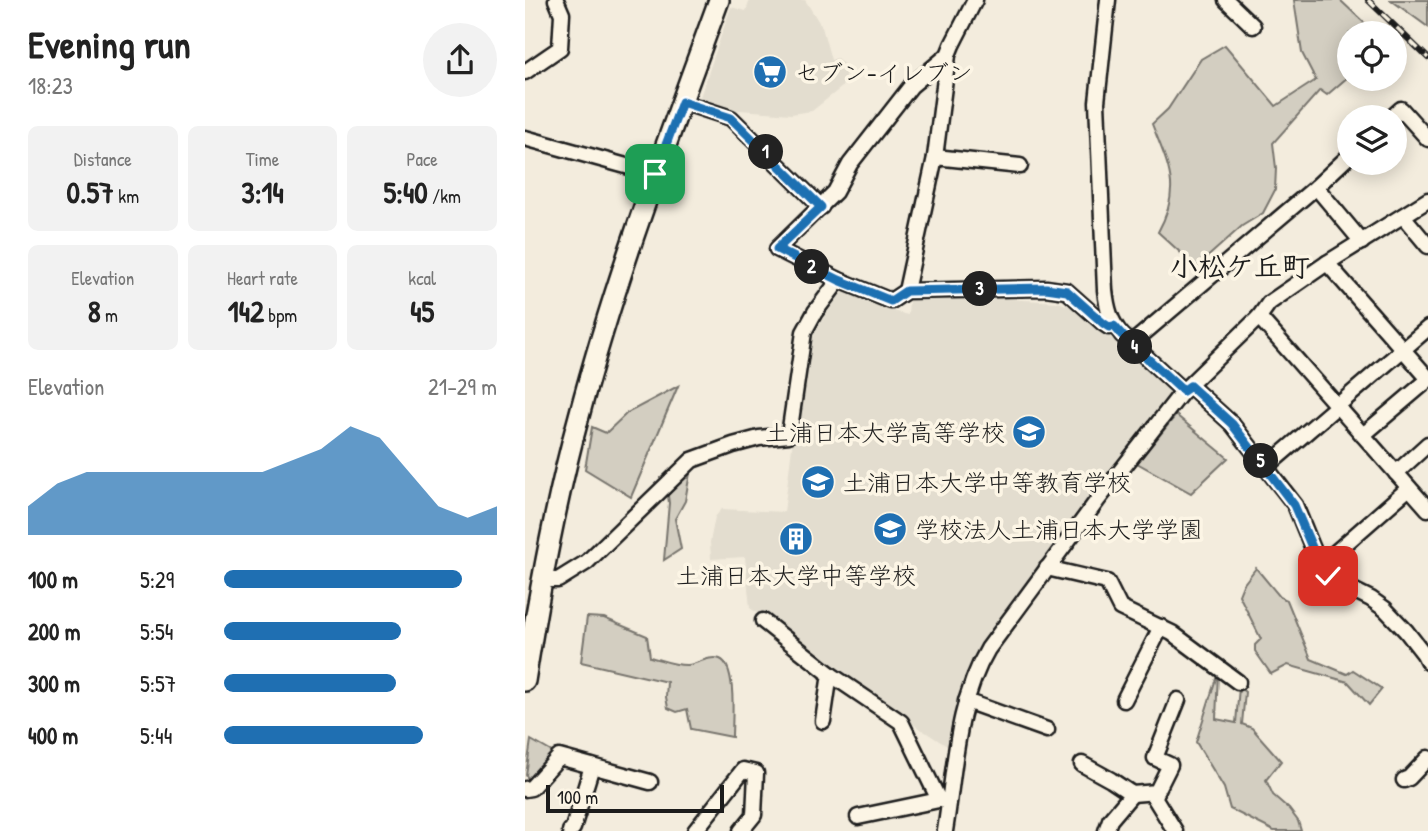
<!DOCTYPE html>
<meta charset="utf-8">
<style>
:root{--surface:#fff;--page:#f2f2f2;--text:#222;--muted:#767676;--accent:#1f6fb2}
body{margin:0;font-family:"Patrick Hand","Klee One",sans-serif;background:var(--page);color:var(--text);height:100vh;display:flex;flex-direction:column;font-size:26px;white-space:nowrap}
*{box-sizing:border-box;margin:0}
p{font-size:23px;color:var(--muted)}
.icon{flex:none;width:38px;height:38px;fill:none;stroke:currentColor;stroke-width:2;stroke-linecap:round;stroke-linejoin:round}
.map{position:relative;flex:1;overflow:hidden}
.sheet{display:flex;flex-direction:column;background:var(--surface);width:525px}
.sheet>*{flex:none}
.buttons{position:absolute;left:812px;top:21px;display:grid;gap:14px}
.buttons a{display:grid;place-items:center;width:70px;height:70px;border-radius:50%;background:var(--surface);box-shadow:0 4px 18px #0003;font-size:35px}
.scale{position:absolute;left:21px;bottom:18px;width:178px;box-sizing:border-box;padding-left:7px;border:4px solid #1c1c1c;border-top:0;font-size:19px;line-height:24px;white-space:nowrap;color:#1c1c1c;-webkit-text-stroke:5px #fcf5e5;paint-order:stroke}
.pin{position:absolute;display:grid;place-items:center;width:60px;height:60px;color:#fff;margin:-30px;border-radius:14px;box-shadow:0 4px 10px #0006}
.km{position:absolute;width:35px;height:35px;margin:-18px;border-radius:50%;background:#222;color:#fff;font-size:19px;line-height:35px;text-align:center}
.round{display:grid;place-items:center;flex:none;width:74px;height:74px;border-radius:37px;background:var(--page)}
.head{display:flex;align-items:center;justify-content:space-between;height:119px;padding:0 28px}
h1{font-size:38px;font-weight:700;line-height:52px}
.figures{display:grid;grid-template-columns:repeat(3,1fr);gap:10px;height:119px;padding:7px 28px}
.figures div{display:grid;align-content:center;border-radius:10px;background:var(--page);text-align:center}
.figures b{font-size:30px;font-weight:700}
.figures small{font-size:19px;font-weight:400}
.figures p{font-size:19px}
.chart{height:196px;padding:14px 28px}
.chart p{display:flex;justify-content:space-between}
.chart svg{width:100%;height:126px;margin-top:7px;fill:var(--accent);opacity:.7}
ul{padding:0 28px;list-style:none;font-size:23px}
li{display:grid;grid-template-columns:112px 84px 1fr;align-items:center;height:52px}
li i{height:18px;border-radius:9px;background:var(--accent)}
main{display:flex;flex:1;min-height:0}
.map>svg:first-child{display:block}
.built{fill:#e3ddcf}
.green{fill:#d3cec1;stroke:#78756e;stroke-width:2}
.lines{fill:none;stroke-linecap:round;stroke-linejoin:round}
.street-casing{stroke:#1c1c1c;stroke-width:19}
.secondary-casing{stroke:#1c1c1c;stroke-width:24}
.street{stroke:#fcf5e5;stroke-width:14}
.secondary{stroke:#fcf5e5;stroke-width:19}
.rail-casing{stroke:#1c1c1c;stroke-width:6}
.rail{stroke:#fcf5e5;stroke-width:3.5;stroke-dasharray:10;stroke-linecap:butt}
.route-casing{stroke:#fff;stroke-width:14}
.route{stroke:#1f6fb2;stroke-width:9}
.labels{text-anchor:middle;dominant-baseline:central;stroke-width:7;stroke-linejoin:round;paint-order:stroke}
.poi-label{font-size:24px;fill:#1c1c1c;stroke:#fcf5e5;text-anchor:start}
.quarter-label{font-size:28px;font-weight:bold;fill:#1c1c1c;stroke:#fcf5e5}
</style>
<main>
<section class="sheet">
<div class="head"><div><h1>Evening run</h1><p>18:23</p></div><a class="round"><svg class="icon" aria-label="share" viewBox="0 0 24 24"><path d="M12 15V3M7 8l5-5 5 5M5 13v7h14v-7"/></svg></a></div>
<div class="figures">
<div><p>Distance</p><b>0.57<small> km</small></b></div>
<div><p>Time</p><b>3:14</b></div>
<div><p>Pace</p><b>5:40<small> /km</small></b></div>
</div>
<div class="figures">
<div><p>Elevation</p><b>8<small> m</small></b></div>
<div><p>Heart rate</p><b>142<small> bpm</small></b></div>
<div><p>kcal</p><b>45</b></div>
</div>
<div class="chart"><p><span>Elevation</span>21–29 m</p>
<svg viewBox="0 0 160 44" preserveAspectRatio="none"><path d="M0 44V34L10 26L20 22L30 22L40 22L50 22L60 22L70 22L80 22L90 18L100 14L110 6L120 10L130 22L140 34L150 38L160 34V44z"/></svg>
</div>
<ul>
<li><b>100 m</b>5:29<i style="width:87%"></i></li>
<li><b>200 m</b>5:54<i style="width:65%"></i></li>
<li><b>300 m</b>5:57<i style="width:63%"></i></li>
<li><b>400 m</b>5:44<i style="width:73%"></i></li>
</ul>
</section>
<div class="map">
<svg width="903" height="831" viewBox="0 0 903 831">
<rect width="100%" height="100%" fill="#f3ecdd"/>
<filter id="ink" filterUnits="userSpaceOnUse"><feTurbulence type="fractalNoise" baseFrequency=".0143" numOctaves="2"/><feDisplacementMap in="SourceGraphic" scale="14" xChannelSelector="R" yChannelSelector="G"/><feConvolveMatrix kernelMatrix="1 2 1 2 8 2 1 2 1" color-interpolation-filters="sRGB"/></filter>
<g filter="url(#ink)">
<!-- built -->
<g class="built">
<polygon points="225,0 280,0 297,27 306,60 312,58 322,68 317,87 287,111 266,114 215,110 210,111 174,100 206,7 221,11"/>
<polygon points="324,290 371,312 383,315 384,300 388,296 397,294 533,302 549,308 592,343 598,344 646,389 647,392 451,652 439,677 433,700 425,748 374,715 225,608 220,557 186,559 185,542 190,517 197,509 259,512 268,439 282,354 290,331 315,294"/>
</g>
<!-- green -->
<g class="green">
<path d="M769 0H815L850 33H824V76L802 95 795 90 748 143 751 168 750 190 738 213 717 226 668 270V264L633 232C657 188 644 168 627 124L643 109 676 59 700 45 751 106 791 80 777 53Z"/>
<polygon points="866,0 903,0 903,27"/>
<polygon points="153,386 106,497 60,469 67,427 81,433 102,413"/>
<polygon points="651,415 703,458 666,493 612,463"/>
<polygon points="165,473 160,501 150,519 156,549 139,560 144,503 142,489"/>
<polygon points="731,568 755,597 762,600 786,659 822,674 828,670 857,689 844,705 823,682 763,665 746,674 730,651 730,645 736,639 714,595 718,585"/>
<path d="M62 617 79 618 122 636 125 657C137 660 151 666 163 665 173 664 184 655 195 659 212 666 207 721 207 737L166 729 162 709 152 712 143 708 141 697 142 682 56 662Z"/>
<polygon points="693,672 691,719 711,723 714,687 720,692 717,724 727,728 756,761 741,780 748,795 764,809 773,821 776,831 749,831 705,809 699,788 671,742"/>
<polygon points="6,740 27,752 35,749 5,783 1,775"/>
</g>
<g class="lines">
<!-- street casing -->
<g class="street-casing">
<g id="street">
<polyline points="701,0 728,26"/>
<polyline points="423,55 386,86 325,164 310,192 252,249 314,280 366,301 381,291 521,288 542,291 578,323 584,327 589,326"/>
<polyline points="0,72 35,48 37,14 31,0"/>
<polyline points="157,102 206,118 296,207"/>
<polyline points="867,117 876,109 903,139"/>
<polyline points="0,138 130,174"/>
<polyline points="410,157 495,166"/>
<polyline points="791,187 837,242"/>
<polyline points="878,216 903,246"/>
<polyline points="802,263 903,378"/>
<polyline points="381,291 410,157 423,55 427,45 450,0"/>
<polyline points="734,317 903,509"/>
<polyline points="606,344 791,187 824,156"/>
<polyline points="665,386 707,424 770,505 795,566 803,576 810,581 846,599 860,609 881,631 899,654 903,662"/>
<polyline points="659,390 734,317 744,303 802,263 903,200"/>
<polyline points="838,435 903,380"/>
<polyline points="741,467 903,328"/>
<polyline points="871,473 903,444"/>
<polyline points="795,566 884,488"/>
<polyline points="522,568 582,582 595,608 647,633 713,682"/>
<polyline points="17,580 33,580 62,562 167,460 208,445 234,438 264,435 279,332 290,312 314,280"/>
<polyline points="238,621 305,674 376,722 414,800"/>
<polyline points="599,700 636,627"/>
<polyline points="441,701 522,730"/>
<polyline points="298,721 305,674"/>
<polyline points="557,764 586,780 607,794 632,792"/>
<polyline points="879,780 884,778 903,758"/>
<polyline points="0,789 6,788 34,757 125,782"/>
<polyline points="333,817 414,800 420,800"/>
<polyline points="45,831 48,828 67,766"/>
<polyline points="170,831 218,770 231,773 229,815 216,831"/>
<path d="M420 831C430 770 431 703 463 649L572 501 658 391 597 335C585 321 582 308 580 290L572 102 583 0"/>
<polyline points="581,831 585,820 607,794"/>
<polyline points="650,831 629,797 645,765 630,758 653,700"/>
</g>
</g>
<!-- secondary casing -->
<g class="secondary-casing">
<path id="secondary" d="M0 681C14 592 30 503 54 416 91 275 144 137 194 0"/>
</g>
<!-- street -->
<use href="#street" class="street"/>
<!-- secondary -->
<use href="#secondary" class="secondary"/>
<!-- rail casing -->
<g class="rail-casing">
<polyline id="rail" points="843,0 903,58"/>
</g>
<!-- rail -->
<use href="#rail" class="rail"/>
</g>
</g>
<g class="lines" filter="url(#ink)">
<!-- route casing -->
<g class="route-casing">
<polyline id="route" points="130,174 157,102 206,118 296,207 252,249 314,280 366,301 381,291 521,288 542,291 578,323 584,327 589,326 597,335 658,391 665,386 707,424 769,505 795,566 803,576"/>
</g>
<!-- route -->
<use href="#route" class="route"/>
</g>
<!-- icons -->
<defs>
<g id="supermarket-disc" transform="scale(1.75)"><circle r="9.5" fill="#1f6fb2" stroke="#fcf5e5"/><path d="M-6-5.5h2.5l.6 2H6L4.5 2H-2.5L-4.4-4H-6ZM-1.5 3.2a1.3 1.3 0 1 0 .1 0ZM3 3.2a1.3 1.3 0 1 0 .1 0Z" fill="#fff"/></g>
<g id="school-disc" transform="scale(1.75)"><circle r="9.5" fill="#1f6fb2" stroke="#fcf5e5"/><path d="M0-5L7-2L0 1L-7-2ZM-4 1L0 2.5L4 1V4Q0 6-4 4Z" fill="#fff"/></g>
<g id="building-disc" transform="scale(1.75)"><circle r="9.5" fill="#1f6fb2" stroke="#fcf5e5"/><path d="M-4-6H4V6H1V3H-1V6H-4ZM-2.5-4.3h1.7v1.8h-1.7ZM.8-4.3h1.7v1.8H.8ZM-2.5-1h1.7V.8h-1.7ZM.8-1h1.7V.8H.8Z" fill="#fff"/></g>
</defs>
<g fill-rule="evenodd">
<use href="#supermarket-disc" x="245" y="72"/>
<use href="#school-disc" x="504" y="432"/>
<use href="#school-disc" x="293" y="482"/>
<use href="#school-disc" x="365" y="529"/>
<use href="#building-disc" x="271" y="539"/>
</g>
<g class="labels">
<!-- poi labels -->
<g class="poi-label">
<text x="270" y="72">セブン-イレブン</text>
<text x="480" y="432" text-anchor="end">土浦日本大学高等学校</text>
<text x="318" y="482">土浦日本大学中等教育学校</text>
<text x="390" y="529">学校法人土浦日本大学学園</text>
<text x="271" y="575" text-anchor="middle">土浦日本大学中等学校</text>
</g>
<!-- quarter labels -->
<g class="quarter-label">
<text x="715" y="266">小松ケ丘町</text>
</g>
</g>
</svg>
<div class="buttons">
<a><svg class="icon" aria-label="locate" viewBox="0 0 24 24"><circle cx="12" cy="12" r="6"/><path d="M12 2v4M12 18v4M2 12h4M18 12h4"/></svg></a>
<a><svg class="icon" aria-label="layers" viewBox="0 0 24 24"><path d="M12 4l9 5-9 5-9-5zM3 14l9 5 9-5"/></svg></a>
</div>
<div class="scale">100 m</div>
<div class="pin" style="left:130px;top:174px;background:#1e9e55"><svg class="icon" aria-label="arrive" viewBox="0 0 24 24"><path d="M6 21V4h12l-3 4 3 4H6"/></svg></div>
<div class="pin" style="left:803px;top:576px;background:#d93025"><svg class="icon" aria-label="check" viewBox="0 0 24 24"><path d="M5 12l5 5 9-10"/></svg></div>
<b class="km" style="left:241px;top:152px">1</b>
<b class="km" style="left:287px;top:267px">2</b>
<b class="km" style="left:455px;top:289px">3</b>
<b class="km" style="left:610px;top:347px">4</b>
<b class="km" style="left:736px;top:461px">5</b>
</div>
</main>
